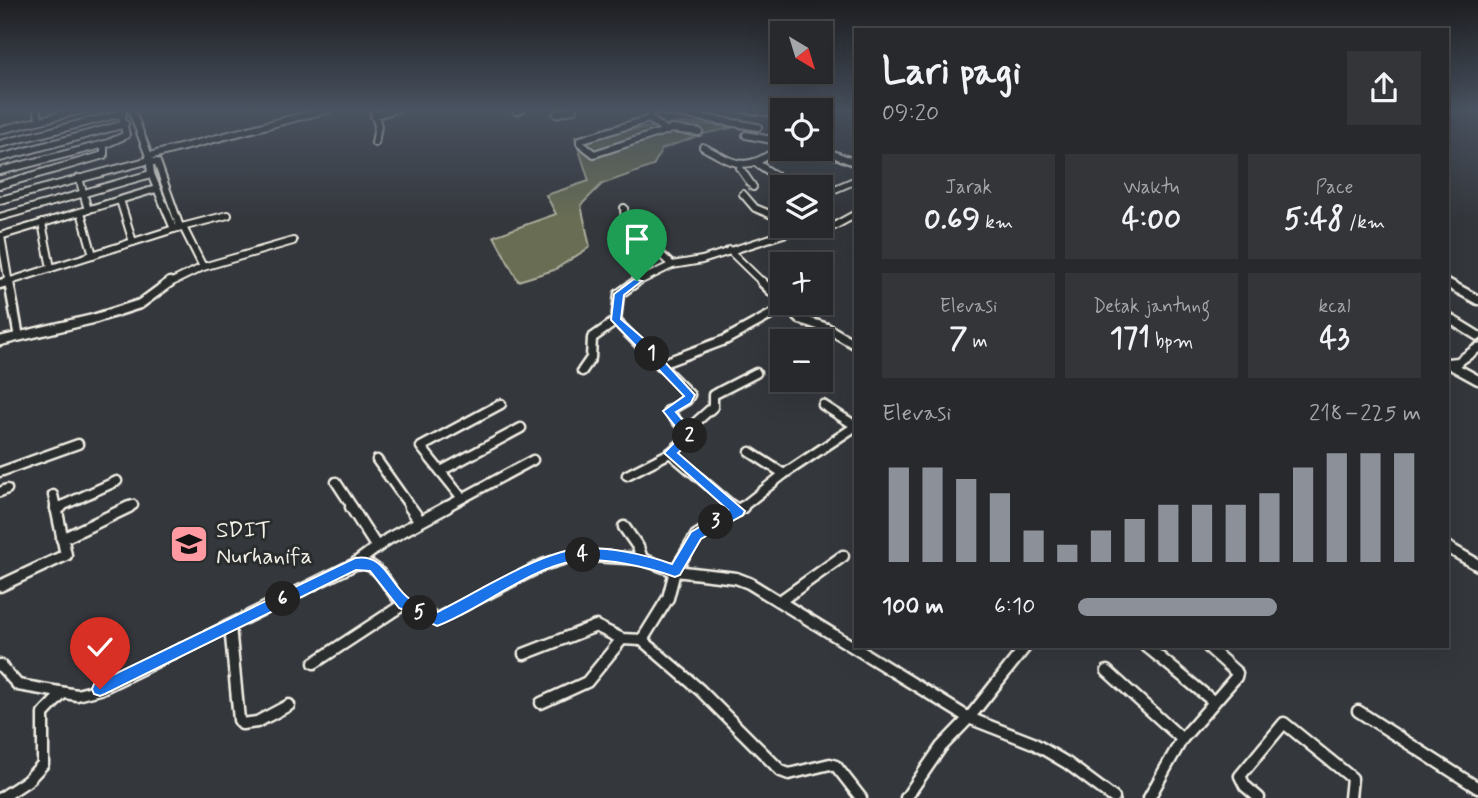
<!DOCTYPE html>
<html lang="id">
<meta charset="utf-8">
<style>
:root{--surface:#27292d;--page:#333539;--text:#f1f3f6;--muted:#a4a6aa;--line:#434549;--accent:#8c9099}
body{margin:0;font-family:Mynerve,sans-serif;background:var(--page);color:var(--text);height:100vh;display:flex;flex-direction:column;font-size:26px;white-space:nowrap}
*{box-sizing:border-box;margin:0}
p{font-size:23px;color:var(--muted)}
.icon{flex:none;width:38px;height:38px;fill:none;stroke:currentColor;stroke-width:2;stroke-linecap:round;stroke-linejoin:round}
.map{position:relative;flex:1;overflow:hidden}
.panel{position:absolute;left:854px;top:28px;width:595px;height:620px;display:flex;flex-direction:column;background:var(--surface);border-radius:0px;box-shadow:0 7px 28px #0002,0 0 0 2px var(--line)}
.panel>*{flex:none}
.needle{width:46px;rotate:142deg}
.controls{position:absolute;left:770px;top:21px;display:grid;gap:14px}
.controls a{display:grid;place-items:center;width:63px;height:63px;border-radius:0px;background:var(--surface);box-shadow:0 7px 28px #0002,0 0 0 2px var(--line);font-size:35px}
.pin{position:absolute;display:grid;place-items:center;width:60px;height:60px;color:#fff;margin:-72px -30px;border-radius:50% 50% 50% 0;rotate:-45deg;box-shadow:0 0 7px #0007}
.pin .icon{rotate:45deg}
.km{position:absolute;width:35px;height:35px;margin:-18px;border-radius:50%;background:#222;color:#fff;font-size:19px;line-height:35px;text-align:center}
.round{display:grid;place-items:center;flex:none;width:74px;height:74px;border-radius:0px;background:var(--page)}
.overview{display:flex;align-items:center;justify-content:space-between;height:119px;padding:0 28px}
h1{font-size:38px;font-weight:800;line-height:52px}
.stats{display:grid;grid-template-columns:repeat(3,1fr);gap:10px;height:119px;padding:7px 28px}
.stats div{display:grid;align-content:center;border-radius:0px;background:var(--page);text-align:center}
.stats b{font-size:30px;font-weight:800}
.stats small{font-size:19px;font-weight:400}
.stats p{font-size:19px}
.chart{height:196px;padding:14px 28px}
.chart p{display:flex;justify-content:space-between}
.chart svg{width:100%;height:126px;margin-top:7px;stroke:var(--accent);stroke-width:6}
ul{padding:0 28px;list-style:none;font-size:23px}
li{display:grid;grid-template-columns:112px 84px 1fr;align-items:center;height:52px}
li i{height:18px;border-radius:9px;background:var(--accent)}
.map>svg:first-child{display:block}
.green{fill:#676d53;stroke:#aeaf9e;stroke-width:2}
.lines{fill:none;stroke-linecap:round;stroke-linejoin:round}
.minor-far2-casing{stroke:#f4f1e8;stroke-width:10}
.minor-far1-casing{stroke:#f4f1e8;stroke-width:13}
.minor-casing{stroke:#f4f1e8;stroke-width:15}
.minor-far2{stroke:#2a2d2e;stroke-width:6}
.minor-far1{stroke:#2a2d2e;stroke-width:8}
.minor{stroke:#2a2d2e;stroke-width:10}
.route{fill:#1a73e8;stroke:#fff;stroke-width:2}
.labels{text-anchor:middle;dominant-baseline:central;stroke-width:6;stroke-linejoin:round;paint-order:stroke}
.poi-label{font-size:23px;fill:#f4f1e8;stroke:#2a2d2e;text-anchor:start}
</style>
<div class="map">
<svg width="1478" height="798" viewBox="0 0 1478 798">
<rect width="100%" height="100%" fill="#34373c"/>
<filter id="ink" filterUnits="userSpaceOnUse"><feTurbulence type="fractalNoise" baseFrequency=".0143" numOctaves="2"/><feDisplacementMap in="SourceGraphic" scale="14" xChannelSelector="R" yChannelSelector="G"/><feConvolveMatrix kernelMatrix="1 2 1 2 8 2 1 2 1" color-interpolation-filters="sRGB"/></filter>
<g filter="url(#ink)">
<!-- green -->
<polygon class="green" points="682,123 735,127 703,134 662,149 653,166 602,184 581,205 590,247 554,270 518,281 494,236 556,214 546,195 589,181 575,137"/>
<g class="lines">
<!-- minor-far2 casing -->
<g class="minor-far2-casing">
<g id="minor-far2">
<polyline points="37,109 39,117"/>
<polyline points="131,109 149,156 151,174 174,229"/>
<polyline points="373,109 378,126 375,143"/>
<polyline points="651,109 758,127"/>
<polyline points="742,109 757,111"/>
<polyline points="753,109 766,112 786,109"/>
<polyline points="651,110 649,119 580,140 580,143 594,154 671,129 699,132"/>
<polyline points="516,111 522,109"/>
<polyline points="556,114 574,109"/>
<polyline points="374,116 396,109"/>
<polyline points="649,119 667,131"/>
<polyline points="0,130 86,109"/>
<polyline points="746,135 782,142"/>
<polyline points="0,144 123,113"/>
<path d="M703 147C739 167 747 172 782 146"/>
<polyline points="820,149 856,163"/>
<polyline points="149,156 329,109"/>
<polyline points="0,158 125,124"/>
<polyline points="150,162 157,162 180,227"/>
<polyline points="758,164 793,187"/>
<polyline points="740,168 753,187"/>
<polyline points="0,171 105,144"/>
<polyline points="79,178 88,210"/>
<polyline points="0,185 104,155 104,145 126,135 120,109"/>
<polyline points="743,194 755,208 782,219"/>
<polyline points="821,195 856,180"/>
<polyline points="0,200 150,160"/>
<polyline points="120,200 133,242"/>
<polyline points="624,208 625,221 672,265"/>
<polyline points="81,212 93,255"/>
<polyline points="0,217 151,174"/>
<polyline points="42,223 51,268"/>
<polyline points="183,227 203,267"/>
<polyline points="0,236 156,189"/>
<polyline points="1,236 9,284"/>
<polyline points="729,250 764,284"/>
<polyline points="1,284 174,229 228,215"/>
<polyline points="168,284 203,267 293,241"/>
<polyline points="633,284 672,265 702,260 796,230 834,226 856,214"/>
</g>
</g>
<!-- minor-far1 casing -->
<g class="minor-far1-casing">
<g id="minor-far1">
<polyline points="9,282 18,332"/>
<polyline points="636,282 619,294 616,321 690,395 687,400 668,411 690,436 670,453 735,508"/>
<polyline points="762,282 800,319 827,328 856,345"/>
<polyline points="1447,283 1478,300"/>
<polyline points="0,284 7,282"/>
<polyline points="1447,317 1478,336"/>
<polyline points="0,341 93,319 140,304 170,282"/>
<polyline points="1447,363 1458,362 1478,348"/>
<polyline points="1447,363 1478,380"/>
<polyline points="661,364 725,340 785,307"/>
<polyline points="582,371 591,358 592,338 616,321"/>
<polyline points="823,405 856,426"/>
<polyline points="686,431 713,407 713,395 756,373"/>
<polyline points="750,452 784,474"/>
<polyline points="377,460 411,508"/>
<polyline points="441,471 521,428"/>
<polyline points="0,472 78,444"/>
<polyline points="627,475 670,453"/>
<polyline points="336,482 353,508"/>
<polyline points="0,492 7,489"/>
<polyline points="53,495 56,508"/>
<polyline points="462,498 421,447 501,404"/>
<polyline points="57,508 117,481"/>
<polyline points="126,508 133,505"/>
<polyline points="444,508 533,460"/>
<polyline points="741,508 784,474 856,426"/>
</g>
</g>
<!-- minor casing -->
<g class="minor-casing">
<g id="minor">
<polyline points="351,507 376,546"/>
<polyline points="410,507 420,521"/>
<polyline points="733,507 738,511"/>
<polyline points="56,509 61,507"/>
<polyline points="624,527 638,547 642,559"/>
<polyline points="62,539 129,507"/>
<polyline points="1447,547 1478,565"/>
<polyline points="357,562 388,539 447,507"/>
<polyline points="0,586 66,555 56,507"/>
<polyline points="780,601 843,556"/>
<polyline points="230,626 239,720 242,724 257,722 289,705"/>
<polyline points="642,640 668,598 675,571 696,536 743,507"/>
<polyline points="1146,646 1214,702"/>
<polyline points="524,654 596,626 622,639 642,640 700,690 781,771 789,774 830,764 836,766 861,798"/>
<polyline points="314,663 404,604"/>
<path d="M0 665 18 685 77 695 100 689 355 564C382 559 387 592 405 605 414 611 427 614 437 619L543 565 575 555 642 559 675 571 736 578 749 583 969 718 1033 743 1067 763 1114 798"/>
<polyline points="1107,671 1182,739"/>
<polyline points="541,703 587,682 622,639"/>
<polyline points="1358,711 1478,788"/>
<polyline points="1,798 27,781 43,764 43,714 63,693"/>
<polyline points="906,798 941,747 969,718 1026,646"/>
<polyline points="1149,798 1182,739 1236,677 1237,673 1207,646"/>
<polyline points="1259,798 1245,786 1240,776 1284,723 1352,778 1350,798"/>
</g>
</g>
<!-- minor-far2 -->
<use href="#minor-far2" class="minor-far2"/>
<!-- minor-far1 -->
<use href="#minor-far1" class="minor-far1"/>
<!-- minor -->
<use href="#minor" class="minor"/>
</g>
</g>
<!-- sky -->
<linearGradient id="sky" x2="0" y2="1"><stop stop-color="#1d1e21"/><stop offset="0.5" stop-color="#4a5361"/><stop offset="1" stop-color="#4a5361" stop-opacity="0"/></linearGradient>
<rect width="1478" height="220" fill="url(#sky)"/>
<!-- route -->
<path class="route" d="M634 279 642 281 624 295 621 319 643 338 695 395 691 403 676 412 696 436 678 453 745 511 743 515 701 539 680 575 675 577C648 567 603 557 574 561 527 569 482 609 437 626L399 608 370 571 356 570 105 694 100 696 94 694 92 689 94 684 355 558C386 553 389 585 411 600 418 605 429 608 437 612 474 594 536 554 576 549 606 546 644 554 672 564L691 532 728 510 664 453 682 435 663 411 684 396 611 320 614 294Z"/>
<!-- icons -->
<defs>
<g id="school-square" transform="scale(2.0125)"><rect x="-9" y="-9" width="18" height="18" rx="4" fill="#ff9aa2" stroke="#2a2d2e"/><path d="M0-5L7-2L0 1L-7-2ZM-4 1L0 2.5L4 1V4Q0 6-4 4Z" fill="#111"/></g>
</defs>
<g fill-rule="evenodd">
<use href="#school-square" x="189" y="544"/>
</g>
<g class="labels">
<!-- poi labels -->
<g class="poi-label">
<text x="216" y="531">SDIT<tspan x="216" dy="26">Nurhanifa</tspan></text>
</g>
</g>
</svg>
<div class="controls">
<a><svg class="needle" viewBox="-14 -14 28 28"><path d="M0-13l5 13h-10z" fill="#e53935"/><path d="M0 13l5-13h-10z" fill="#a4a6aa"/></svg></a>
<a><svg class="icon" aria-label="locate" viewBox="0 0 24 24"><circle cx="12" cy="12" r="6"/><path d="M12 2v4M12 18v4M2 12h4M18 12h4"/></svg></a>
<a><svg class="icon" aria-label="layers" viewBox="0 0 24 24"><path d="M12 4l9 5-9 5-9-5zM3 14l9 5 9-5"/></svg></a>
<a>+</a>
<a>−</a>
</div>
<div class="pin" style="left:637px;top:281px;background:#1e9e55"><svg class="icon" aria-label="arrive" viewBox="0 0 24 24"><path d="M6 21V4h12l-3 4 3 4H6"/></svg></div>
<div class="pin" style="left:100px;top:689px;background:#d93025"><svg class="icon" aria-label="check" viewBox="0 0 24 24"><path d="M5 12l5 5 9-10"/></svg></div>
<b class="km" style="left:652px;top:354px">1</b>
<b class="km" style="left:690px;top:436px">2</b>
<b class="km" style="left:716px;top:522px">3</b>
<b class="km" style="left:583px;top:555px">4</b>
<b class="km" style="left:420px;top:613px">5</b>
<b class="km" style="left:283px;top:599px">6</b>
<section class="panel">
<div class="overview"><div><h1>Lari pagi</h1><p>09:20</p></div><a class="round"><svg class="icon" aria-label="share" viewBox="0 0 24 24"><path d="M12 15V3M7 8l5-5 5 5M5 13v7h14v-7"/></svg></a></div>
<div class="stats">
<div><p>Jarak</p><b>0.69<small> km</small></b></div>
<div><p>Waktu</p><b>4:00</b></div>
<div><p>Pace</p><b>5:48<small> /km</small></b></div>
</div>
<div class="stats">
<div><p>Elevasi</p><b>7<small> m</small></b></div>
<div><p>Detak jantung</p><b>171<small> bpm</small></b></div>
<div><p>kcal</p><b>43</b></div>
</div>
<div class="chart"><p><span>Elevasi</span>218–225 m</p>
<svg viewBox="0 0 160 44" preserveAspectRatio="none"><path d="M5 44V11M15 44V11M25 44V15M35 44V20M45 44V33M55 44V38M65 44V33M75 44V29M85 44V24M95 44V24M105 44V24M115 44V20M125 44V11M135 44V6M145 44V6M155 44V6"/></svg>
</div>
<ul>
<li><b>100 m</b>6:10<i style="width:58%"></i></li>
</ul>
</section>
</div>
